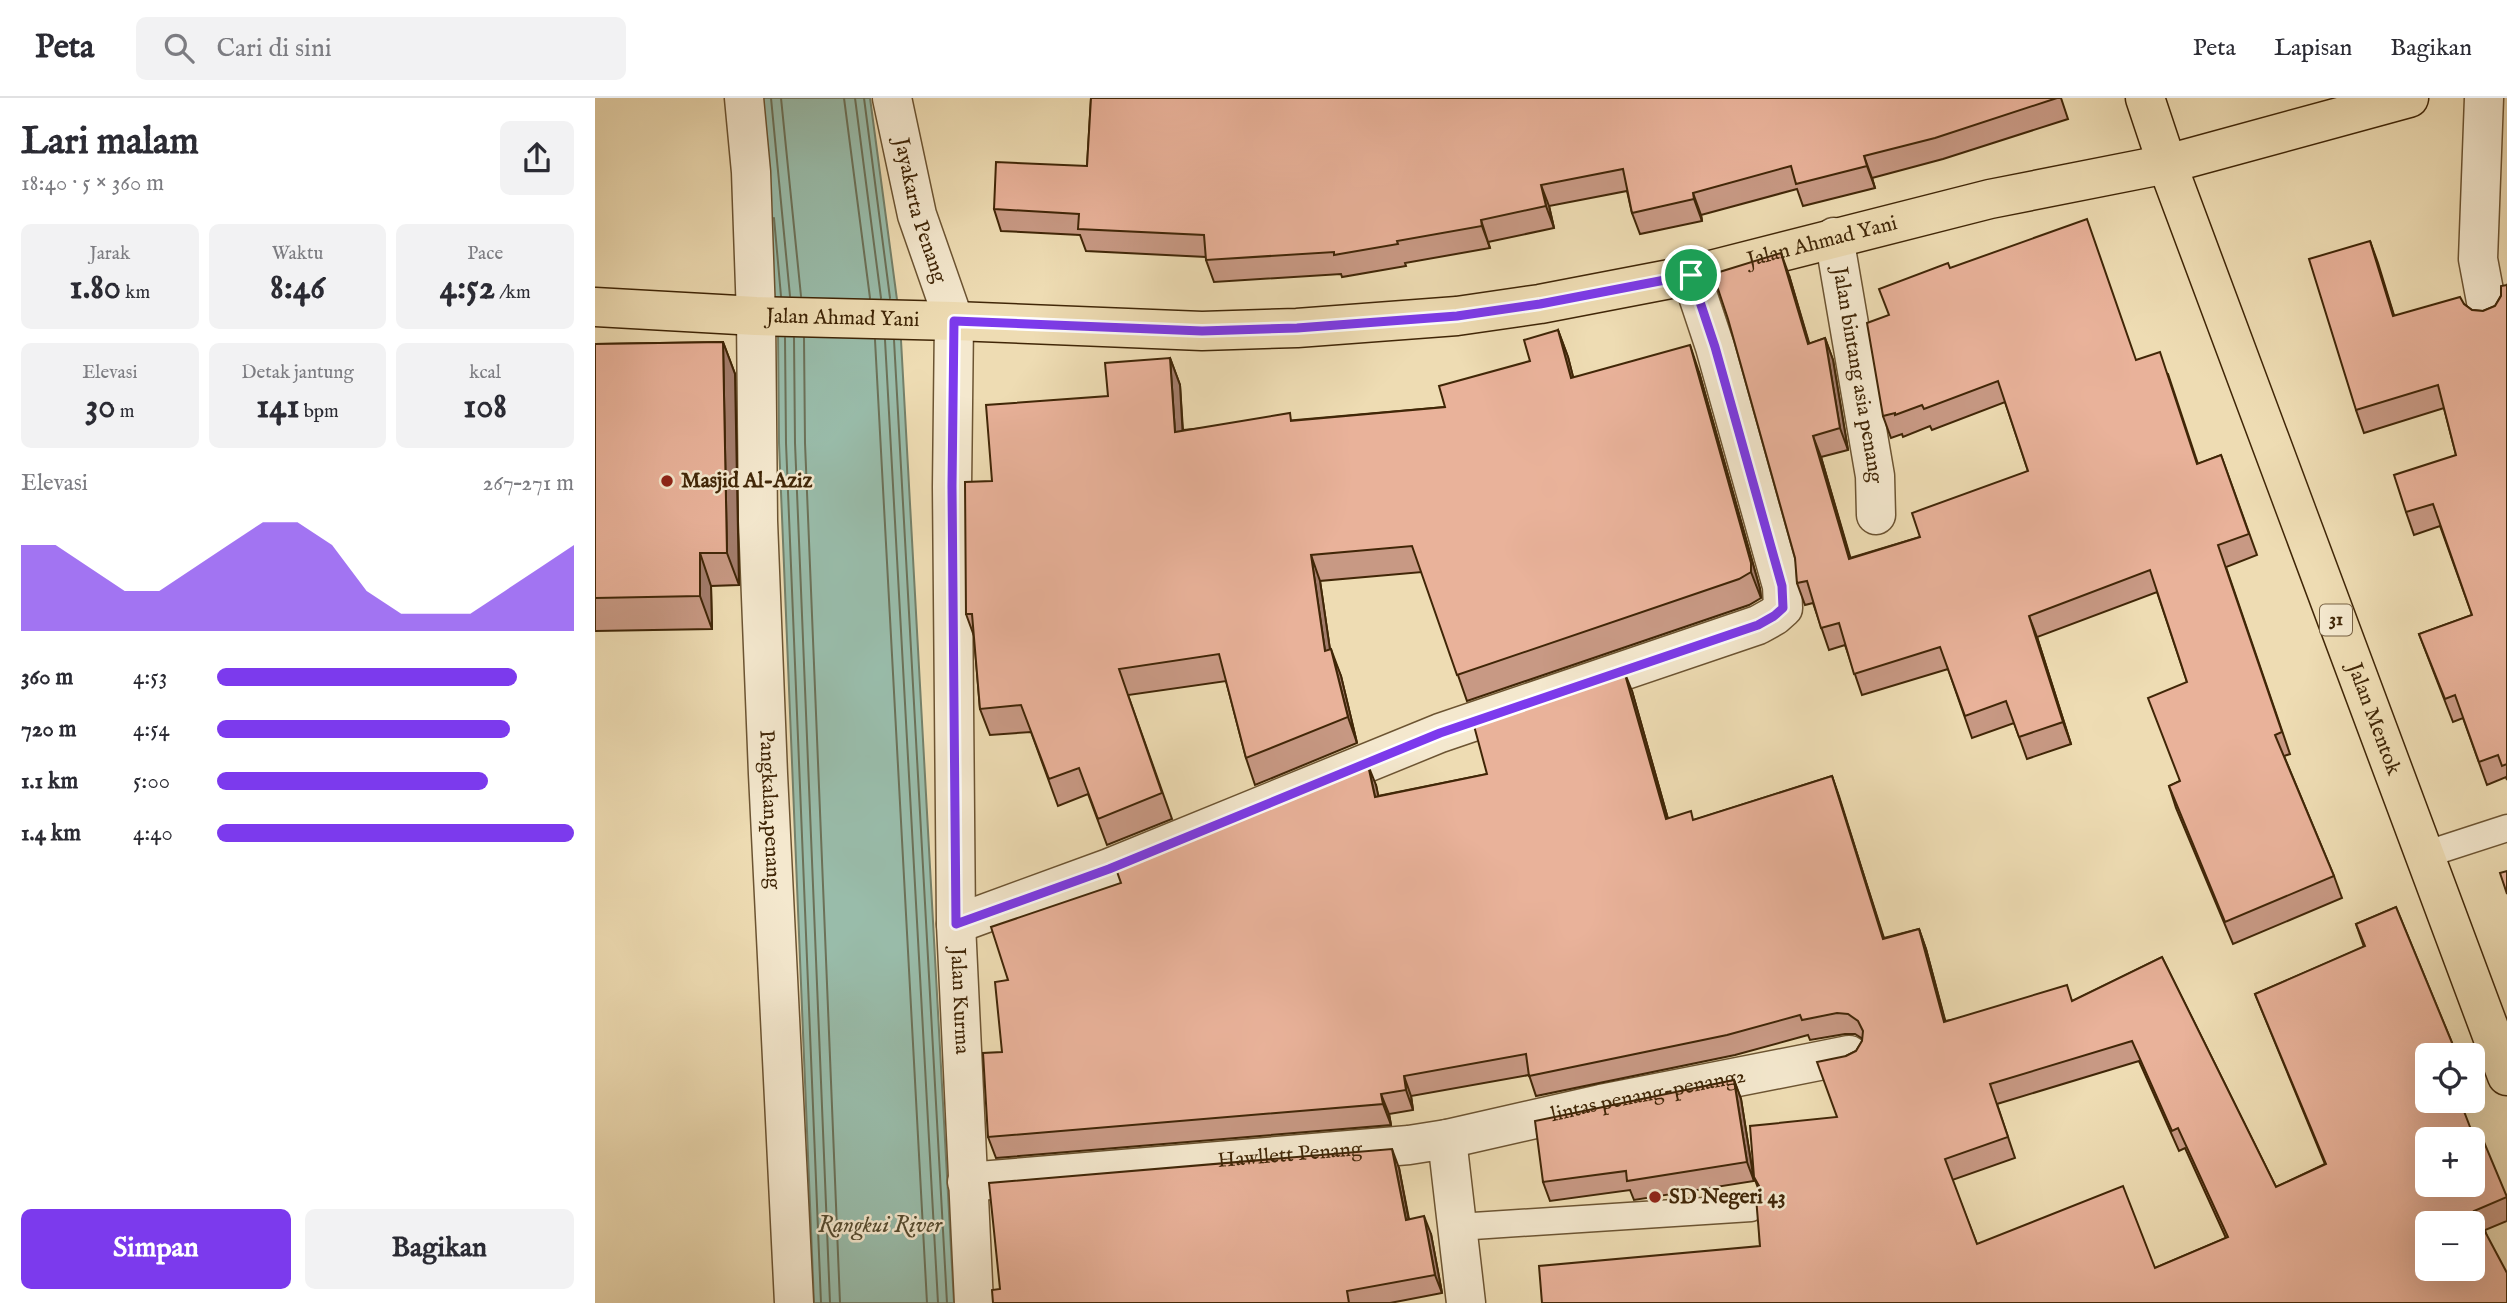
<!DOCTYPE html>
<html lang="id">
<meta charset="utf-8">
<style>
:root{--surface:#fff;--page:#f2f2f3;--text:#2b2b33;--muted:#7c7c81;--line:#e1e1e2;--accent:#7c3aed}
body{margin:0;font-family:"IM FELL English",serif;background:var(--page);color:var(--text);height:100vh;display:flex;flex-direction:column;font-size:26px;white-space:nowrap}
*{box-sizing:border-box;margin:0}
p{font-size:23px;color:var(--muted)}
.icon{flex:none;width:38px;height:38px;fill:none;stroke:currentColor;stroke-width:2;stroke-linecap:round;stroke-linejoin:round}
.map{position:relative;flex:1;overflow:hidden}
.side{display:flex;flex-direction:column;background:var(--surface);width:595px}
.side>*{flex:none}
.fabs{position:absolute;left:1820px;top:945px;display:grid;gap:14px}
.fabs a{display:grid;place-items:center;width:70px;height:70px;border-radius:10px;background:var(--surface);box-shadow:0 7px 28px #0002;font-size:35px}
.pin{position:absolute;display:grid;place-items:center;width:60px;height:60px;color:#fff;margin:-30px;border:4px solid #fff;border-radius:50%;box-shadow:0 2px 7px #0007}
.round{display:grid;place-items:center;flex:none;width:74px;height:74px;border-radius:10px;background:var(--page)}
.overview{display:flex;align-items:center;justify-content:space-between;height:119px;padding:0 21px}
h1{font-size:38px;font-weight:800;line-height:52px}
.stats{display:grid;grid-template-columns:repeat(3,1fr);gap:10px;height:119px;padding:7px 21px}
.stats div{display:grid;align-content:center;border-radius:10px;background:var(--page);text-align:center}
.stats b{font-size:35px;font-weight:800}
.stats small{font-size:19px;font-weight:400}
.stats p{font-size:19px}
.chart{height:196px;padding:14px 21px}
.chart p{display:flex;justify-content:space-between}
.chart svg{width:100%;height:126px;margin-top:7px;fill:var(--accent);opacity:.7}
.action{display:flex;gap:14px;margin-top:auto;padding:14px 21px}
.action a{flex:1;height:80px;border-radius:10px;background:var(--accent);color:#fff;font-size:28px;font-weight:800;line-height:80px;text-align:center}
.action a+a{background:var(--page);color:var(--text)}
ul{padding:0 21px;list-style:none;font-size:23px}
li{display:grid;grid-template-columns:112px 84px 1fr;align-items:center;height:52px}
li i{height:18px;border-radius:9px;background:var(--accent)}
header{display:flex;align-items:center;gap:42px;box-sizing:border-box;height:98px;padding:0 35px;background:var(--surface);border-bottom:2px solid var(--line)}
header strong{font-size:33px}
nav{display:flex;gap:38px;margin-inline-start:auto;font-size:24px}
.search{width:490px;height:63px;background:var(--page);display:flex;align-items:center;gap:18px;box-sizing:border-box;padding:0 24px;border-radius:10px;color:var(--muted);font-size:26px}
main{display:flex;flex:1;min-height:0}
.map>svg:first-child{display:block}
.water{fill:#99bcaa;stroke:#758069;stroke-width:2}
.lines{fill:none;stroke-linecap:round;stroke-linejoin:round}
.shore{stroke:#6c7158;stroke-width:2}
.service-casing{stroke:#6c5432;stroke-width:29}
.minor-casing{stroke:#6c5432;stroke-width:41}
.primary-casing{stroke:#402607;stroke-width:41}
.trunk-casing{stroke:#402607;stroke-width:41}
.service{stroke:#f4e8ce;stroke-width:26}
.minor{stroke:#f4e8ce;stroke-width:38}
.primary{stroke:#eedcb3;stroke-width:38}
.trunk{stroke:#eedcb3;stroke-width:38}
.wall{fill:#c89984;stroke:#402607;stroke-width:2;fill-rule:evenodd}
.shaded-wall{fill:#a37d6c;stroke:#402607;stroke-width:2}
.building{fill:#e9b29a;stroke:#402607;stroke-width:2;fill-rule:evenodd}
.route-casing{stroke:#fff;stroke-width:14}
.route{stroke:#7c3aed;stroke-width:9}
.poi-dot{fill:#8f2418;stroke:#f4e8ce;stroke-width:2.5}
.labels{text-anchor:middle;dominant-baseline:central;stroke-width:5;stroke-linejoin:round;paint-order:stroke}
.shield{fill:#f4e8ce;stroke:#766043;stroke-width:2}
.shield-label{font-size:19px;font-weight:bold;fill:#402607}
.street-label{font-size:21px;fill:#402607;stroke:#f4e8ce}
.poi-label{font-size:21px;font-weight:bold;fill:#402607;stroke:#f4e8ce;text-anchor:start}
.water-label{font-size:23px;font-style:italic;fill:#564c30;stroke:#f4e8ce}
</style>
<header>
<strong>Peta</strong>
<div class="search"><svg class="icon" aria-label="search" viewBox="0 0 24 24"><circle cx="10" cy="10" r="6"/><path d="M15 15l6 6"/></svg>Cari di sini</div>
<nav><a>Peta</a><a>Lapisan</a><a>Bagikan</a></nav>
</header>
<main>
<section class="side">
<div class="overview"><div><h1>Lari malam</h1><p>18:40 · 5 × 360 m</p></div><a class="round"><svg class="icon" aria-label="share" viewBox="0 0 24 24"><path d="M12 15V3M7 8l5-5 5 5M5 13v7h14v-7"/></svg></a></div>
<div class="stats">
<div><p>Jarak</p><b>1.80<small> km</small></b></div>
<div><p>Waktu</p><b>8:46</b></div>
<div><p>Pace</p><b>4:52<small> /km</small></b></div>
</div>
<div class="stats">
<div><p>Elevasi</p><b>30<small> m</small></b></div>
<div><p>Detak jantung</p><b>141<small> bpm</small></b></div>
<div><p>kcal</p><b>108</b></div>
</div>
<div class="chart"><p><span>Elevasi</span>267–271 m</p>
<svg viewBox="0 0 160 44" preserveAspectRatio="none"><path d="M0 44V14L10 14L20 22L30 30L40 30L50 22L60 14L70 6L80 6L90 14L100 30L110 38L120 38L130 38L140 30L150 22L160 14V44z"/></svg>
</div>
<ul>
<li><b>360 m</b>4:53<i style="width:84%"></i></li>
<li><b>720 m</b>4:54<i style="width:82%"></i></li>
<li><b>1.1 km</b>5:00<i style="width:76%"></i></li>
<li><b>1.4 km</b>4:40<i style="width:100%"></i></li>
</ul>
<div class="action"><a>Simpan</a><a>Bagikan</a></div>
</section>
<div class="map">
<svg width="1912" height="1205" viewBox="0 0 1912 1205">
<rect width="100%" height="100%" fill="#eedcb3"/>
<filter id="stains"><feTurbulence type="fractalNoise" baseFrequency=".00286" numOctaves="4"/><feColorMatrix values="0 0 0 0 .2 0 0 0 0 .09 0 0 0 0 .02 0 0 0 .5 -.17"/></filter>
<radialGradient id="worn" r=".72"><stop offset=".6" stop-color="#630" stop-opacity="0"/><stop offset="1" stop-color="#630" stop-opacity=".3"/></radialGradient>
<!-- water -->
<polygon class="water" points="160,0 275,0 305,224 359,1205 219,1205 184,345 183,233"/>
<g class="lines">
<!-- shore -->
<g class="shore">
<polyline points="176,0 195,198"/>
<polyline points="186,0 206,198"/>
<polyline points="249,0 275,200"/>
<polyline points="260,0 286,200"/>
<polyline points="269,0 295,200"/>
<polyline points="179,120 186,198"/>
<polyline points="190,240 191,345 226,1205"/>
<polyline points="199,240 200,345 235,1205"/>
<polyline points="209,240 210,345 245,1205"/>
<polyline points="280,242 332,1205"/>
<polyline points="290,242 343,1205"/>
<polyline points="299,242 352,1205"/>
</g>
<!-- service casing -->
<g class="service-casing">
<g id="service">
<polyline points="1829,757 1912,730"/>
<polyline points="863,1129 1156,1110"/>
</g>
</g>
<!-- minor casing -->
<g class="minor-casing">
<g id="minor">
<path id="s1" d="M149 0 156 74 161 218 163 423 173 676 199 1205"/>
<path id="s2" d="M297 0 322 117 359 223 357 389 361 826 379 1205"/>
<polyline points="1889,0 1883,161 1893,214"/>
<path id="s3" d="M1239 139 1280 378 1281 417"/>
<polyline points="361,826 514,770 845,635 1163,527 1179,518 1188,510 1187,488 1120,249 1096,177"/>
<path id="s4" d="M852 1041 1006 1006 1254 957"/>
<path id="s5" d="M372 1084 814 1047 852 1041 871 1205"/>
</g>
</g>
<!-- primary casing -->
<g class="primary-casing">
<g id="primary">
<path id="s6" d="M0 209 161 218 359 223 607 233 702 230 862 218 945 206 1096 177 1395 101 1572 66 1814 0"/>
</g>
</g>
<!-- trunk casing -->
<g class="trunk-casing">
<g id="trunk">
<path id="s7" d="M1550 0 1572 66 1912 978"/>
</g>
</g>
<!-- service -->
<use href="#service" class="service"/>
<!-- minor -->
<use href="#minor" class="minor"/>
<!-- primary -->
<use href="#primary" class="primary"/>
<!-- trunk -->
<use href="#trunk" class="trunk"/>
</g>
<!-- wall -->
<g class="wall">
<polygon points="496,0 1466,0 1473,21 1348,61 1277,80 1280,90 1208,108 1202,91 1106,117 1107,123 1045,136 1037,115 1032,93 954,108 959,130 893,144 895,150 810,165 811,168 747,179 746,176 619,184 611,162 611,159 491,153 485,137 406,133 399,111 492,68"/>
<polygon points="1775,143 1799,218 1869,206 1877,212 1888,213 1900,208 1912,187 1912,682 1911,679 1892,687 1868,620 1858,624 1824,536 1877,517 1845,428 1819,437 1811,414 1861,357 1849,310 1769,335 1761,312"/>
<polygon points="1355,170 1541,262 1573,276 1603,366 1626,357 1662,457 1631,469 1695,656 1689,658 1739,778 1747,800 1638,846 1581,710 1574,688 1585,683 1592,584 1562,494 1442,539 1476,646 1432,661 1419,625 1377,640 1353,571 1267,597 1250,547 1234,552 1218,505 1210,507 1202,485 1194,177 1214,246 1230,240 1238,262 1253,352 1226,359 1255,460 1325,439 1433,373 1410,304 1337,332 1335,328 1308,339 1307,336 1296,340 1288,318 1294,217"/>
<polygon points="963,232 973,259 978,279 1104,274 1165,491 1166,500 1154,507 872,603 827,474 725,483 735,552 746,578 762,645 660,687 651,660 631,583 533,597 577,721 512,747 493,696 463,708 436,634 395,637 385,611 379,538 371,516 397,383 513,298 575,260 585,287 588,332 850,309 935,263"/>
<polygon points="128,244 140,276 144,487 116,488 117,531 0,533 0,246"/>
<path d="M1037 593 1073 721 1099 722 1237 678 1289 840 1324 831 1331 851 1350 923 1478 903 1567 859 1681 1089 1730 1066 1660 896 1769 849 1761 826 1801 809 1862 957H1832L1882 1047 1912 1099V1123L1890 1132 1912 1205 1165 1148 1163 1090 1159 1079 1242 1019 1251 958 1261 953 1267 943 1268 941 1260 936H1250L1215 942 1213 937 1140 957 941 998 934 977 816 998 818 1012 794 1016 796 1027 401 1060 393 1039 407 954 413 882 526 785 781 687 783 698 892 676ZM1544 963 1584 1053 1590 1050 1631 1140 1560 1170 1382 1146 1357 1082 1420 1060 1402 1006Z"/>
<polygon points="1139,982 1146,1001 1159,1083 1039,1102 1035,1092 955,1103 948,1084"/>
<polygon points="804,1070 814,1121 836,1136 847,1195 795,1205 398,1205 405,1191"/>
</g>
<!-- shaded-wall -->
<g class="shaded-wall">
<polygon points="1269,58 1277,80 1280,90 1272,68"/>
<polygon points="946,87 954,108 959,130 951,108"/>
<polygon points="1098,95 1106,117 1107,123 1099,101"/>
<polygon points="886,122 893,144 895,150 887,128"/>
<polygon points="1775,143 1783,165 1806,240 1798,218"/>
<polygon points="1186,155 1194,177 1221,268 1213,246"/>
<polygon points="963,232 973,259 985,306 976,280"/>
<polygon points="1230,240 1238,262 1253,352 1245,330"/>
<polygon points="128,244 140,276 144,487 132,455"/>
<polygon points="1095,247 1104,274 1165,491 1166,500 1156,474"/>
<polygon points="575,260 585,287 589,360 580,334"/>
<polygon points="1218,338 1226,359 1262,482 1254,461"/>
<polygon points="105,455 116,488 117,531 105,498"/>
<polygon points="716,457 725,483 739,579 730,553"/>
<polygon points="1434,518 1442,539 1476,646 1468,624"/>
<polygon points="736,551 746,578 762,645 753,619"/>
<polygon points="1029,573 1037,593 1079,742 1071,721"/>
<polygon points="773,667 781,687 788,719 780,699"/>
<polygon points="1237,678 1244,698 1295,861 1288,841"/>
<polygon points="1324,831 1331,851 1356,944 1349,924"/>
<polygon points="809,978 816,998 818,1012 811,992"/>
<polygon points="1139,982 1146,1001 1159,1083 1152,1064"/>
<polygon points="786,996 794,1016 796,1027 788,1006"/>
<polygon points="797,1051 804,1070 817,1140 811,1122"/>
<polygon points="829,1118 836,1136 847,1195 840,1177"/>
</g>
<!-- building -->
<g class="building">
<polygon points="496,0 1462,0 1340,40 1269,58 1272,68 1201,86 1196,68 1098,95 1099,101 1037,115 1028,71 946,87 951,108 886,122 887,128 802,143 803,146 739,157 739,154 611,162 609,137 483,131 484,116 399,111 401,64 492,68"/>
<polygon points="1492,121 1541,262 1565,254 1602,366 1626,357 1654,436 1623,447 1687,634 1680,637 1739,778 1630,824 1574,688 1585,683 1553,600 1592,584 1555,472 1434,518 1468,624 1424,639 1411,603 1370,618 1345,549 1259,576 1244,525 1226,530 1212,483 1202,485 1200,460 1133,221 1118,176 1186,155 1213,246 1230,240 1245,330 1218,338 1254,461 1325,439 1317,415 1433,373 1403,283 1329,311 1327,307 1300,317 1300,315 1288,318 1272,225 1294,217 1284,191 1353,165 1355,170"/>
<polygon points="1775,143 1798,218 1865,199 1869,206 1877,212 1888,213 1900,208 1906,198 1906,188 1912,187 1912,666 1907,668 1903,657 1884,664 1860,597 1850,601 1824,536 1877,517 1838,406 1811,414 1799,377 1861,357 1843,287 1761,312 1714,161"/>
<polygon points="963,232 976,280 1095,247 1156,465 1156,474 1144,481 862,577 817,448 716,457 730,553 736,551 753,619 651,660 624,556 524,571 567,695 503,721 484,670 454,681 426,607 385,611 377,516 371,516 370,384 397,383 391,307 513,298 510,265 575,260 580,334 695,315 696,323 850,309 844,288 935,263 929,242"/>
<polygon points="128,244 132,455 105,455 105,498 0,500 0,246"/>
<path d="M1029 573 1071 721 1096 713 1098 722 1237 678 1288 841 1324 831 1349 924 1472 887 1477 903 1567 859 1681 1089 1731 1066 1660 896 1770 848 1761 826 1801 809 1860 952 1848 957H1832V1003H1865L1882 1047 1889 1044 1912 1099 1879 1113 1912 1175V1205H947L944 1168 1165 1148 1161 1099 1164 1088 1159 1079 1155 1028 1242 1019 1222 964 1251 958 1261 953 1267 943 1268 933 1263 923 1253 916 1242 915 1207 922 1205 917 1132 937 934 978 931 956 809 978 811 992 786 996 788 1006 393 1039 388 955 407 954 400 884 413 882 396 829 526 785 520 768 765 668 773 667 780 699 892 676 878 624ZM1537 943 1577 1033 1583 1030 1633 1139 1560 1170 1528 1088 1382 1146 1350 1061 1413 1039 1395 986ZM1832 1041H1878V1087H1832ZM1832 1125H1878V1171H1832Z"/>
<polygon points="1912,773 1912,796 1905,775"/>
<polygon points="1139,982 1152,1064 1032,1083 1031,1073 948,1084 940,1023"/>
<polygon points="797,1051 811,1122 829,1118 840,1177 752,1193 754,1205 398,1205 397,1192 405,1191 394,1085"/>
</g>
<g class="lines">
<!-- route casing -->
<g class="route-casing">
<polygon id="route" points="1096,177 1120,249 1187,488 1188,510 1179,518 1163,527 845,635 514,771 361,826 357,388 359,223 607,233 702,230 862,218 945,206"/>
</g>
<!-- route -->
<use href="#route" class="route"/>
</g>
<!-- markers -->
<g class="poi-dot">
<circle cx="72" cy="383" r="7"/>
<circle cx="1060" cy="1099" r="7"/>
</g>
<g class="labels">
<!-- shield labels -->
<rect class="shield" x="1725" y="506.5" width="32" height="31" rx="5"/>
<g class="shield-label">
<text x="1741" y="522">31</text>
</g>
<!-- street labels -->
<g class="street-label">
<text stroke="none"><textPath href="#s2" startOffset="116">Jayakarta Penang</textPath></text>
<text stroke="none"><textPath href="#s6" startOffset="1236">Jalan Ahmad Yani</textPath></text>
<text stroke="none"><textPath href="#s6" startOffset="248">Jalan Ahmad Yani</textPath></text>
<text stroke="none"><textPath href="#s3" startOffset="140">Jalan bintang asia penang</textPath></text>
<text stroke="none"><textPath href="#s7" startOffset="662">Jalan Mentok</textPath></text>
<text stroke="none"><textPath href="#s1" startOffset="712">Pangkalan,penang</textPath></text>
<text stroke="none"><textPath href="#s2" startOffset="912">Jalan Kurma</textPath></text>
<text stroke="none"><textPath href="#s4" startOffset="206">lintas penang-penang2</textPath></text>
<text stroke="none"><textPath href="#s5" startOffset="324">Hawllett Penang</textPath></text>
</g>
<!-- poi labels -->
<g class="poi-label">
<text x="86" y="383">Masjid Al-Aziz</text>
<text x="1074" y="1099">SD Negeri 43</text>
</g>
<!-- water labels -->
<g class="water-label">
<text x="285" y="1127">Rangkui River</text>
</g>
</g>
<rect width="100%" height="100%" filter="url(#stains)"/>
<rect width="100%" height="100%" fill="url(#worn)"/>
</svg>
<div class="fabs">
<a><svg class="icon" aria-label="locate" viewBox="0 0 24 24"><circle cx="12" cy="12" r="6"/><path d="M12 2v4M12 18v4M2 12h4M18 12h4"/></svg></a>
<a>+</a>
<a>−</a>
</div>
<div class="pin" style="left:1096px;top:177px;background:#1e9e55"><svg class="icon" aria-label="arrive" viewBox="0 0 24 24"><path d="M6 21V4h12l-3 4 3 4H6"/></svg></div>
</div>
</main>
